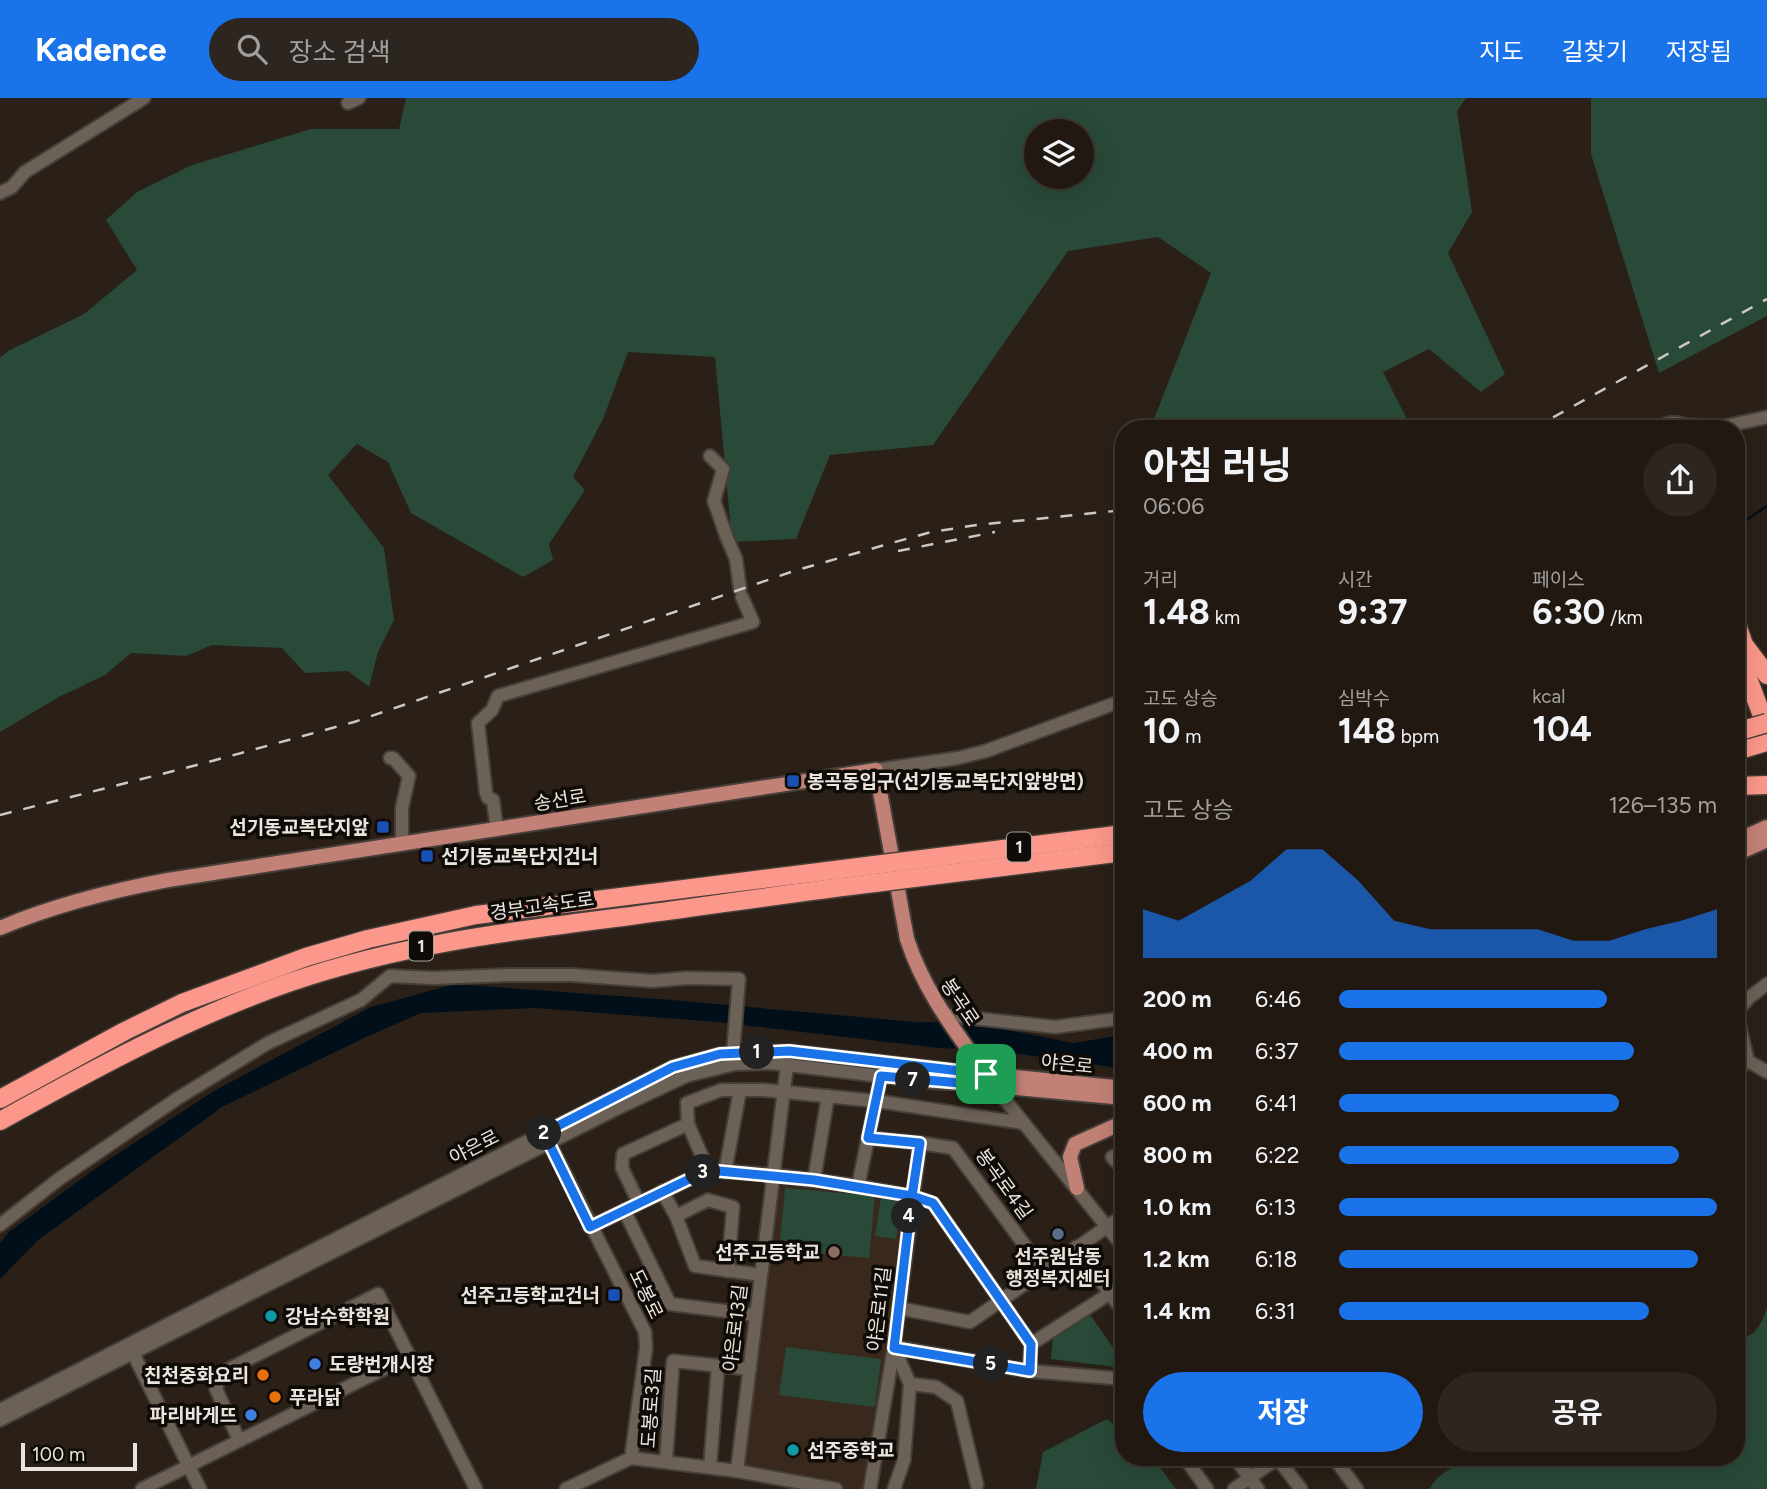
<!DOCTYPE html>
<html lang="ko">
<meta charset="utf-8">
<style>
:root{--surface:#201811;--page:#2d251f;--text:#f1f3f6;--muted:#a2a09f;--line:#3d3731;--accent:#1a73e8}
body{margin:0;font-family:Figtree,"Noto Sans KR",sans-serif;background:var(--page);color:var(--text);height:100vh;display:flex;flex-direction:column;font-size:26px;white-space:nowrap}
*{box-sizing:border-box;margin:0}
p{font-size:23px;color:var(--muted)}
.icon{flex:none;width:38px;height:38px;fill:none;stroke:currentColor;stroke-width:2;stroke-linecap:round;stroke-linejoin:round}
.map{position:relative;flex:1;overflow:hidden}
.sheet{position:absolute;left:1115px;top:322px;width:630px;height:1046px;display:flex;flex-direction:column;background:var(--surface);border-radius:28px;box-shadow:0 7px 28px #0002,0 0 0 2px var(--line)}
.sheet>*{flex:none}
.tools{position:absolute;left:1024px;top:21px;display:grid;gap:14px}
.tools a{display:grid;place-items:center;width:70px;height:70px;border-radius:50%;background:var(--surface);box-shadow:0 7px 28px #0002,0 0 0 2px var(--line);font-size:35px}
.scale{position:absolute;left:21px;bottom:18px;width:116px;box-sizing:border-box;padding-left:7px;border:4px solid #ebe4de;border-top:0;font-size:19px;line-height:24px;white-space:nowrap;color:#ebe4de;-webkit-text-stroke:5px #0f0b07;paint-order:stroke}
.pin{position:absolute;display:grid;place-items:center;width:60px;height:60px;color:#fff;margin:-30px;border-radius:14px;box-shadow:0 4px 10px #0006}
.km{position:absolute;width:35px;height:35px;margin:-18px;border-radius:50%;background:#222;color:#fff;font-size:19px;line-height:35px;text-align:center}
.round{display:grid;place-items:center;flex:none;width:74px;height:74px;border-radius:37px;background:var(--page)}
.head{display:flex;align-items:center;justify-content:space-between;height:119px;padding:0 28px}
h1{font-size:38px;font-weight:700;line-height:52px}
.figures{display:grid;grid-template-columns:repeat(3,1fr);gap:10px;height:119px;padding:7px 28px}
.figures div{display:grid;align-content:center}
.figures b{font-size:35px;font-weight:700}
.figures small{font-size:19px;font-weight:400}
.figures p{font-size:19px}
.chart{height:196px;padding:14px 28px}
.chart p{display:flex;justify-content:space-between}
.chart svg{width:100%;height:126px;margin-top:7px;fill:var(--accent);opacity:.7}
.action{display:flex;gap:14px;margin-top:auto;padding:14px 28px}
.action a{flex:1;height:80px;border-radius:42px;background:var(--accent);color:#fff;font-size:28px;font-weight:700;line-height:80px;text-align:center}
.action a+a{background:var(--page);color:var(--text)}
ul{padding:0 28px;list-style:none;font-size:23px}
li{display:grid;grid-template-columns:112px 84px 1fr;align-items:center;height:52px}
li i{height:18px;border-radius:9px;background:var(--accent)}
header{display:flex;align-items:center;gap:42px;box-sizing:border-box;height:98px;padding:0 35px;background:var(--accent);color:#fff}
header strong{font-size:33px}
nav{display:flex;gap:38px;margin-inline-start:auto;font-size:24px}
.search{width:490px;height:63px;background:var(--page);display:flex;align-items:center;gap:18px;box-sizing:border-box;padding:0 24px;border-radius:38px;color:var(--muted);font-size:26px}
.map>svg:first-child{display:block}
.built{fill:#38291c}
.green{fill:#294939;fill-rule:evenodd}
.water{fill:#000f1a}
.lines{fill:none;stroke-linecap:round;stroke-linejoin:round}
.stream{stroke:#000f1a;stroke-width:2.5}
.minor-casing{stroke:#463e38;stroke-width:16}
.major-casing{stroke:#463e38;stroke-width:18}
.highway-casing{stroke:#463e38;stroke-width:21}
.minor{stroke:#6c6157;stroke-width:12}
.major{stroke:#c28176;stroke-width:14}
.highway{stroke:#fb978b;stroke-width:18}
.rail{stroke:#cfc8c2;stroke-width:2.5;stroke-dasharray:12 12;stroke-linecap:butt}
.highway-bridge-casing{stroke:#463e38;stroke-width:21;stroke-linecap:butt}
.highway-bridge{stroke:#fb978b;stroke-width:18}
.route-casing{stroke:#fff;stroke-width:14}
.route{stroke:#1a73e8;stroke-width:9}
.transit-dot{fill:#1a4fb4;stroke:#0f0b07;stroke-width:2.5}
.service-dot{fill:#5c6f8a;stroke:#0f0b07;stroke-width:2.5}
.education-dot{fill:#8d6e63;stroke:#0f0b07;stroke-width:2.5}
.culture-dot{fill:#0f9aa8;stroke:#0f0b07;stroke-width:2.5}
.shop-dot{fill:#3f7fe0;stroke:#0f0b07;stroke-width:2.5}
.food-dot{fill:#e8710a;stroke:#0f0b07;stroke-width:2.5}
.labels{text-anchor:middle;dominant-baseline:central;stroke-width:7;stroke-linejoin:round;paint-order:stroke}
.shield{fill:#0f0b07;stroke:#a9a39e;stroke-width:2}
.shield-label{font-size:18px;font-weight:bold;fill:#ebe4de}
.poi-label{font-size:19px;font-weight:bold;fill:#ebe4de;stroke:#0f0b07;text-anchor:start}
.street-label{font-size:19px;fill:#ebe4de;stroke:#0f0b07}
</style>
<header>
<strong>Kadence</strong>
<div class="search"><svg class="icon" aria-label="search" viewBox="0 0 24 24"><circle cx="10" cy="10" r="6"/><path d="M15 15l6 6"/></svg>장소 검색</div>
<nav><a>지도</a><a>길찾기</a><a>저장됨</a></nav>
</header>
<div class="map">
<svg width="1767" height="1391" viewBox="0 0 1767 1391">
<rect width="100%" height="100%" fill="#2a2017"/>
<!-- built -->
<polygon class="built" points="774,1077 912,1098 870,1391 836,1391 737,1373"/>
<!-- green -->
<g class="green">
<path d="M406 0H1466L1457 13 1472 114 1448 155 1505 276 1481 294 1429 251 1383 274 1412 331H1157L1154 321 1211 175 1158 139 1068 153 933 347 830 357 796 441 732 444 715 259 628 254 603 321 573 379 585 392 549 446 553 462 523 479 411 415 388 364 357 346 328 377 384 450 394 522 378 554 369 589 348 573 305 575 282 550 212 547 186 558 131 555 105 577 59 599 0 634V260L8 253 84 216 137 172 106 122 137 94 192 67 311 31H399ZM1036 33H1082V79H1036Z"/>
<polygon points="1591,0 1767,0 1767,218 1659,275 1591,56"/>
<polygon points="785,1090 875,1098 869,1160 779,1152"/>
<polygon points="881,1100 901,1103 896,1141 875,1138"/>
<path d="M1767 1208V1391H1429L1438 1379 1467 1360H1736V1245C1756 1235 1761 1230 1767 1208Z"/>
<polygon points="1089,1215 1123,1264 1123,1270 1051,1261 1053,1241"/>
<polygon points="786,1249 881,1261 875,1309 779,1297"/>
<polygon points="1107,1321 1123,1334 1124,1360 1153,1360 1176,1391 1036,1391 1043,1354"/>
</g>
<!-- water -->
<polygon class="water" points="455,886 672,902 915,924 968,924 1073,945 1123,937 1123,966 1112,969 990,952 939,950 718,924 535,910 421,915 364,940 222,1009 38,1142 0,1181 0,1145 9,1134 99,1068 214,993 371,909"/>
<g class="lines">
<!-- stream -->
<polyline class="stream" points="1736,429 1767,408"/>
<!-- minor casing -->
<g class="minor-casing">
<g id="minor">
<polyline points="348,5 359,0"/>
<polyline points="0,95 12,89 25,74 144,0"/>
<polyline points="1686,327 1721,329 1767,319"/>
<path d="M1656 331C1668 323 1680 323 1691 331"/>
<polyline points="710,358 723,371 714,403 727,440 736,461 740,491"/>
<polyline points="390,660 393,660 409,678 402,710 402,746"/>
<polyline points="876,672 958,660 986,653 1124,602"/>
<polyline points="497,732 493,702 488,700 486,695 478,625 492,612 498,598 753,524 742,499"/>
<polyline points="1736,913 1748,963"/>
<polyline points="1737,913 1750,899 1767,886"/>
<polyline points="944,917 1055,929 1124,920"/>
<polyline points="1736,972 1748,963 1767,974"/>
<polyline points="546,1038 645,1234 646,1250 631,1360 566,1391"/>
<polyline points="868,1040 920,1045 894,1249 870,1391"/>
<polyline points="920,1045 953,1050 1043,1172"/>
<polyline points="1124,1054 1112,1059 1124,1072"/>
<polyline points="708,1072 688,1026 687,1005 721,992 764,992 876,1003 1023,1025"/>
<polyline points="725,1074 740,992"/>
<polyline points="814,1082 828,998"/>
<polyline points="858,1088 881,978"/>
<polyline points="662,1093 676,1118 695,1168 761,1177"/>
<polyline points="639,1105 622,1070 623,1056 688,1026"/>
<polyline points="624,1112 670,1206 756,1217"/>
<polyline points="676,1118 708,1102 733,1109 728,1173"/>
<polyline points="0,1127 59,1081 178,1000 268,945 361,902 390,878 432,880 509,877 571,877 653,883 686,880 739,881 733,955"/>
<polyline points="590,1129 708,1072 774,1077 858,1088 912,1098 933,1105 1031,1246 1029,1273"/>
<polyline points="1076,1149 1124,1215"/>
<polyline points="898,1210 970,1224 1124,1117"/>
<polyline points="1031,1246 1109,1196"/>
<polyline points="129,1247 200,1391"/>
<polyline points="894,1249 1029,1273 1124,1281"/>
<polyline points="894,1250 910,1286 904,1362 894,1391"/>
<polyline points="910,1286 936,1289 957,1303 977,1387"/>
<polyline points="0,1312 673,969 720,956 789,953 986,976"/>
<polyline points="0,1322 618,1010 686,978 735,966 771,965 930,984 994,988 1124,1150"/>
<polyline points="239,1342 216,1291 221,1275 378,1196 476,1391"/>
<polyline points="631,1360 737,1373 836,1391"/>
<polyline points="1185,1360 1207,1391"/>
<polyline points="1235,1360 1258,1391"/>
<polyline points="1277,1360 1301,1391"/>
<polyline points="1334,1360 1357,1391"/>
<polyline points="666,1363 673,1263 750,1271"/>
<polyline points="710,1369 718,1268"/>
<polyline points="737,1373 787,967"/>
<polyline points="142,1391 410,1258"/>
<polyline points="1234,1391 1278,1360"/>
</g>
</g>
<!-- major casing -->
<g class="major-casing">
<g id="major">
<polyline points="1736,743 1767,729"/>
<polyline points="1736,756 1767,742"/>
<path d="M0 830C54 807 110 793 168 782L876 672 907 841C925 897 961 940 994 988L1124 1000"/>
<polyline points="986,976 1124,990"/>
<polyline points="1077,1090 1070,1059 1075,1046 1124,1024"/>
</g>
</g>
<!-- highway casing -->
<g class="highway-casing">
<g id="highway">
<polyline points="1736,524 1748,558"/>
<polyline points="1736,548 1767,631"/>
<polyline points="1745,548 1767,577"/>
<polyline points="1736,593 1739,583 1740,565"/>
<polyline points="1736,653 1767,644"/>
<polyline points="1736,688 1767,687"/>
<polyline points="914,762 1124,736"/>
<polyline points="914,780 1124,754"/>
<polyline points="0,1001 125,933 182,905 306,859 368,841 476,817 874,767"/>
<path d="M0 1023C94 971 189 919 291 884 399 847 510 833 623 819 707 808 791 795 875 785"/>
</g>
</g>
<!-- minor -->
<use href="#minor" class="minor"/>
<!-- major -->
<use href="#major" class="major"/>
<!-- highway -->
<use href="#highway" class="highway"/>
<!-- rail -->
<g class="rail">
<polyline points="1532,331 1767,201"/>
<polyline points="898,453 995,434"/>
<polyline points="0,717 201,666 354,624 794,473 881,448 931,434 977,427 1124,412"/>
</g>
<!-- highway-bridge casing -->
<g class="highway-bridge-casing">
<g id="highway-bridge">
<polyline points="1743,632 1767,625"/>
<polyline points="874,767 914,762"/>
<polyline points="875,785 914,780"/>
</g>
</g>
<!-- highway-bridge -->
<use href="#highway-bridge" class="highway-bridge"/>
</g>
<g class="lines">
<!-- route casing -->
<g class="route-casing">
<polyline id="route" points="986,976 789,953 720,956 673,969 544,1035 590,1129 708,1072 814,1082 912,1098 894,1250 1030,1273 1031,1246 933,1105 912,1098 920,1045 868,1040 881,978 994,988 986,976"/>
</g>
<!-- route -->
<use href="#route" class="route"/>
</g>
<!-- markers -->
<g class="transit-dot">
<rect x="786" y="676" width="14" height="14" rx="3.5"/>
<rect x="376" y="722" width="14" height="14" rx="3.5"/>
<rect x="420" y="751" width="14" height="14" rx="3.5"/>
<rect x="607" y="1190" width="14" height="14" rx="3.5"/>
</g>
<circle class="service-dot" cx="1058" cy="1136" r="7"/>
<circle class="education-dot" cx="834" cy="1154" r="7"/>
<g class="culture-dot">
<circle cx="271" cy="1218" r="7"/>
<circle cx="793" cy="1352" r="7"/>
</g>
<g class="shop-dot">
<circle cx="315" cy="1266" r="7"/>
<circle cx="251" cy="1317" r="7"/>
</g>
<g class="food-dot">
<circle cx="263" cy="1277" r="7"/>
<circle cx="275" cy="1299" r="7"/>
</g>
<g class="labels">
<!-- shield labels -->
<g class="shield">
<rect x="1007" y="734.5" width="24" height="29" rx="5"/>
<rect x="409" y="833.5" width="24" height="29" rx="5"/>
</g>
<g class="shield-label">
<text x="1019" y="749">1</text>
<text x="421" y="848">1</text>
</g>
<!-- poi labels -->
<g class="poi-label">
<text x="807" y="683">봉곡동입구(선기동교복단지앞방면)</text>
<text x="369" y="729" text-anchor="end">선기동교복단지앞</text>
<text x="441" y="758">선기동교복단지건너</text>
<text x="820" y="1154" text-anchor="end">선주고등학교</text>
<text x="1058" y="1158" text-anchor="middle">선주원남동<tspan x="1058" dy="22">행정복지센터</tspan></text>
<text x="600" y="1197" text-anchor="end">선주고등학교건너</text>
<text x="285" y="1218">강남수학학원</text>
<text x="329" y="1266">도량번개시장</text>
<text x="249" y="1277" text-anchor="end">친천중화요리</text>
<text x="289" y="1299">푸라닭</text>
<text x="237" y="1317" text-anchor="end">파리바게뜨</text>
<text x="807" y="1352">선주중학교</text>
</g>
<!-- street labels -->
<g class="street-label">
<text transform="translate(560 702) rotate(-9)">송선로</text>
<text transform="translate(542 808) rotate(-8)">경부고속도로</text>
<text transform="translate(960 904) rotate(56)">봉곡로</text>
<text transform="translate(1067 966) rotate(6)">야은로</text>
<text transform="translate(474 1049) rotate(-27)">야은로</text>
<text transform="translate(1004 1086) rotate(54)">봉곡로4길</text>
<text transform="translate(646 1196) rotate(64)">도봉로</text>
<text transform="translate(879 1211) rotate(-83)">야은로11길</text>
<text transform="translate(735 1230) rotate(-83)">야은로13길</text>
<text transform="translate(651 1310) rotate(-86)">도봉로3길</text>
</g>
</g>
</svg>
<div class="tools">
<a><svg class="icon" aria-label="layers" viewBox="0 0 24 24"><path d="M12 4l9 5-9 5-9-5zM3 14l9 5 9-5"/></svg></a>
</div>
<div class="scale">100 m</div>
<div class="pin" style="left:986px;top:976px;background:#1e9e55"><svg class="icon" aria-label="arrive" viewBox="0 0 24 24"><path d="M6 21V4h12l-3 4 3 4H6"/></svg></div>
<b class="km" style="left:757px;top:954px">1</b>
<b class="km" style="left:544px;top:1035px">2</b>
<b class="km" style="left:703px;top:1074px">3</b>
<b class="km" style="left:909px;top:1118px">4</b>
<b class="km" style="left:991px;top:1266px">5</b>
<b class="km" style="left:913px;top:982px">7</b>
<section class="sheet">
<div class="head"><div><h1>아침 러닝</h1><p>06:06</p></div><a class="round"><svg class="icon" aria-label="share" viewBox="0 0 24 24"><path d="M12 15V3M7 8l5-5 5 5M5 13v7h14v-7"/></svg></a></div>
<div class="figures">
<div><p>거리</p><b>1.48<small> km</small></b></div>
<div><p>시간</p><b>9:37</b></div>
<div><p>페이스</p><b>6:30<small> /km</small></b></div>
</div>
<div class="figures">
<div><p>고도 상승</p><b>10<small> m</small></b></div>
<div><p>심박수</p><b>148<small> bpm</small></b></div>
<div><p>kcal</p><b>104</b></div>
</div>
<div class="chart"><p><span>고도 상승</span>126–135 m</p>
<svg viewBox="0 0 160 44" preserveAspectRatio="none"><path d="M0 44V27L10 31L20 24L30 17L40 6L50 6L60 17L70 31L80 34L90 34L100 34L110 34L120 38L130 38L140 34L150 31L160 27V44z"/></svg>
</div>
<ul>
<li><b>200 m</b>6:46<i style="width:71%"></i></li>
<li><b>400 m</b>6:37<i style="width:78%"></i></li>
<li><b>600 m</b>6:41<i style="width:74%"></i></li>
<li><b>800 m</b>6:22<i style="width:90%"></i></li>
<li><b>1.0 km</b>6:13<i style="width:100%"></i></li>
<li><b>1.2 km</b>6:18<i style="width:95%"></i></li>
<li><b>1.4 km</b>6:31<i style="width:82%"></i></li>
</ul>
<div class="action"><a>저장</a><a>공유</a></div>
</section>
</div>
